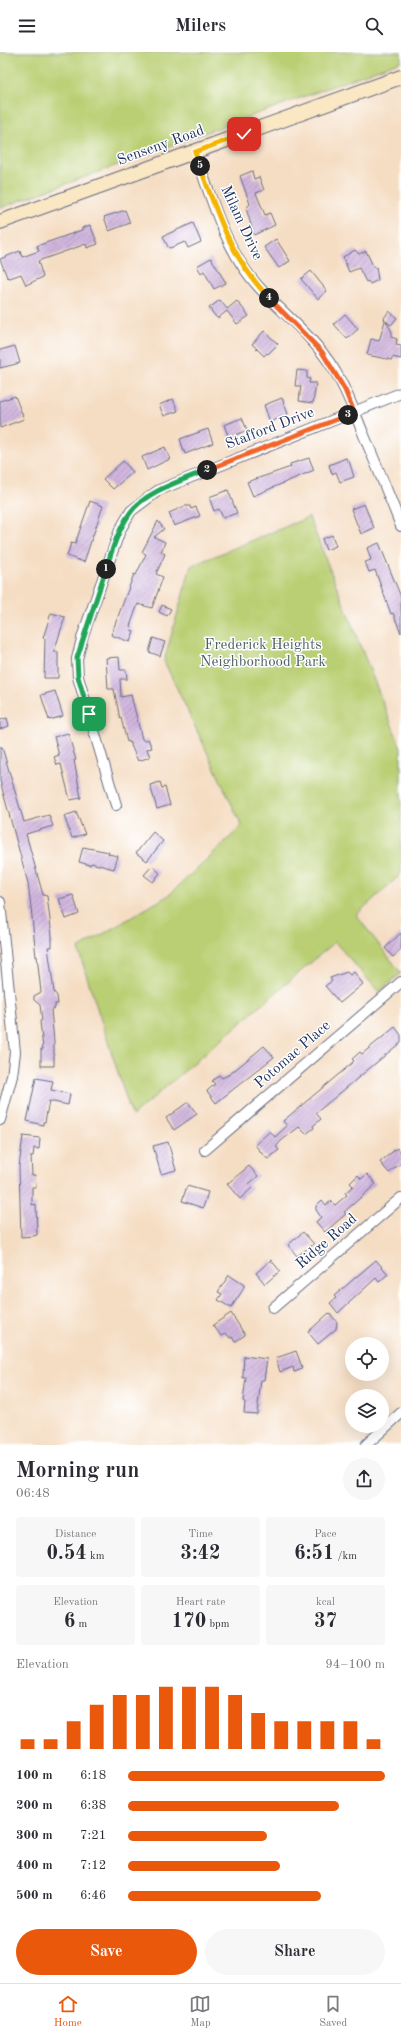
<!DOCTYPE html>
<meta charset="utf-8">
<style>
:root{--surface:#fff;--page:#f7f7f7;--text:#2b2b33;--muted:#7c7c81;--line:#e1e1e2;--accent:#ea580c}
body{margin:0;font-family:"Old Standard TT",serif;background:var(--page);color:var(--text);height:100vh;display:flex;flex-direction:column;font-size:15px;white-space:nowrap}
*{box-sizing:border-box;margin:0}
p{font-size:13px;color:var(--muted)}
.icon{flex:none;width:22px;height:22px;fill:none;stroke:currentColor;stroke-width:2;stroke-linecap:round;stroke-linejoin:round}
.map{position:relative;height:1393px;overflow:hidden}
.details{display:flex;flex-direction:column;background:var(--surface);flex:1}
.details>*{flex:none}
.fabs{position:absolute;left:345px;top:1285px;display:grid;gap:8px}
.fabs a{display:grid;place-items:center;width:44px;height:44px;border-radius:50%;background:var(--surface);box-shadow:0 4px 16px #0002;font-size:20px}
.pin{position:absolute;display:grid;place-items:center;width:34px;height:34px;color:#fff;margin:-17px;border-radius:8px;box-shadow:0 2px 6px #0006}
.km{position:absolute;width:20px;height:20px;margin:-10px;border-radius:50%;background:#222;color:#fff;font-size:11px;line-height:20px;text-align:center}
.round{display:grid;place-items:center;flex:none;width:42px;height:42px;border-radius:21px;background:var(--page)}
.summary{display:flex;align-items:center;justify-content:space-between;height:68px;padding:0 16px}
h1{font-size:22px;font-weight:800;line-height:30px}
.figures{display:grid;grid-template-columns:repeat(3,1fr);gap:6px;height:68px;padding:4px 16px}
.figures div{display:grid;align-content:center;border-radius:4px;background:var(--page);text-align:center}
.figures b{font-size:20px;font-weight:800}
.figures small{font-size:11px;font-weight:400}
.figures p{font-size:11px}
.chart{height:112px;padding:8px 16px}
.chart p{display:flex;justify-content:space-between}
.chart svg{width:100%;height:72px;margin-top:4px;stroke:var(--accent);stroke-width:6}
.action{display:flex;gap:8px;margin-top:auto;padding:8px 16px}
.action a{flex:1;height:46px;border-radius:24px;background:var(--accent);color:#fff;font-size:16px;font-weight:800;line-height:46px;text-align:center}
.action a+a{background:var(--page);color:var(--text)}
ul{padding:0 16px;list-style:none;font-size:13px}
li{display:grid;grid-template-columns:64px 48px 1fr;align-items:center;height:30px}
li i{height:10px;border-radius:5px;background:var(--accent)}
header{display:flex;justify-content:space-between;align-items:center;height:52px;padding:0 16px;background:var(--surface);font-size:18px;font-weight:800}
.menu{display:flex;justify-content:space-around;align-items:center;height:56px;border-top:1px solid var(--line);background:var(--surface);font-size:11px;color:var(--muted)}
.menu a{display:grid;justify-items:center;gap:2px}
.menu .current{color:var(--accent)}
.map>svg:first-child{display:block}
.green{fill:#bacf73;stroke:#6a7f68}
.building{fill:url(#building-hatch)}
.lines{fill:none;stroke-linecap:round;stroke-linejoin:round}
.street-casing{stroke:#676c81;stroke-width:12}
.secondary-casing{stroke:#676c81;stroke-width:16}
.street{stroke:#fff;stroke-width:10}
.secondary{stroke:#fae7c3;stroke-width:14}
.split-1-casing{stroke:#fff;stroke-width:8}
.split-2-casing{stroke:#fff;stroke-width:8}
.split-3-casing{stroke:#fff;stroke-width:8}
.split-4-casing{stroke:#fff;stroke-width:8}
.split-5-casing{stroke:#fff;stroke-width:8}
.split-6-casing{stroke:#fff;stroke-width:8}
.split-1{stroke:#22a559;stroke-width:5}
.split-2{stroke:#22a559;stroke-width:5}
.split-3{stroke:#f0652b;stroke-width:5}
.split-4{stroke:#f0652b;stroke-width:5}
.split-5{stroke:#f5b400;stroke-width:5}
.split-6{stroke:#f5b400;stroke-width:5}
.labels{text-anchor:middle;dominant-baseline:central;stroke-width:3;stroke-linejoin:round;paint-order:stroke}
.street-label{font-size:15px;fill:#1b2f5e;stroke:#fff}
.park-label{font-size:15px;fill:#4b5f64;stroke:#fff}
</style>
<header><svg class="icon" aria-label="menu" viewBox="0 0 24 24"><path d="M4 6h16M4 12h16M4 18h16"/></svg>Milers<svg class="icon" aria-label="search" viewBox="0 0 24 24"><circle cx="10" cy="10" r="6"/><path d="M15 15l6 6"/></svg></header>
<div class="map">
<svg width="401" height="1393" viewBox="0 0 401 1393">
<defs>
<pattern id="building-hatch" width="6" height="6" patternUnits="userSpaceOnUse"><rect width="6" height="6" fill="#d1b6de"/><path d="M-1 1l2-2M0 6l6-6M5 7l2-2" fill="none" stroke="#a994b7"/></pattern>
</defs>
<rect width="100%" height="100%" fill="#fff"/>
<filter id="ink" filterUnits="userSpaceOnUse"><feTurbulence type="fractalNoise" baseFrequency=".025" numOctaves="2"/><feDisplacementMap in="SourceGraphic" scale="8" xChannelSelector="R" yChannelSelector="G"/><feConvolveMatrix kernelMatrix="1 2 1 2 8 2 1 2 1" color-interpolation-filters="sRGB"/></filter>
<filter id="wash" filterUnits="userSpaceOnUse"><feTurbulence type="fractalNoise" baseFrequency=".012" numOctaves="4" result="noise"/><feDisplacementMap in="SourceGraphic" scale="16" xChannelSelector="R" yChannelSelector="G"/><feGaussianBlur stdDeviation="0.9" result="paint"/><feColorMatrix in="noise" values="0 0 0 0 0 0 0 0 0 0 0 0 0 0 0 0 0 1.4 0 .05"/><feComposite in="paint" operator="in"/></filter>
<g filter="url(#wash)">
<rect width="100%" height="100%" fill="#f5ddc3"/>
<!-- green -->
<g class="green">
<polygon points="0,0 401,0 401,9 0,156"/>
<polygon points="309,465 401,696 401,822 356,863 401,921 379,940 335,890 132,1064 78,897 169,843 242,774 164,609 191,514"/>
</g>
<g id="blocks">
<!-- building -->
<g class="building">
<polygon points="252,119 254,127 259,125 264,138 256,141 265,163 270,161 275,173 254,183 246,156 250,152 240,124"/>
<polygon points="125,158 130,171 109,179 104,165"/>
<polygon points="193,171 201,190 188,196 185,190 170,196 168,195 163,184"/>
<polygon points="90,173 98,192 87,196 86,192 38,209 43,225 26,233 21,222 10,226 7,225 0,207 20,199 22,205 39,199 37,194 82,178 82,176"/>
<polygon points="276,187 290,209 279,216 264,195"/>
<polygon points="355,198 359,202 366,199 374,216 376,215 378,228 370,232 368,229 366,230 359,216 349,220 343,205"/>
<polygon points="211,206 226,231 214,237 204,219 201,221 197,214"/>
<polygon points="311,219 327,239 318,247 301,227"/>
<polygon points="220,248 227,257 237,249 249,264 237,272 227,259 218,266 216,265 209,256"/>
<polygon points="389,259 397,266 391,273 386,269 392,280 391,285 397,287 396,293 401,294 401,307 392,305 392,308 367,303 371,287 379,289 385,269 384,266"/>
<polygon points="345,262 358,277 347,287 334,272"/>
<polygon points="264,279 278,292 268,302 267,301 264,304 252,292"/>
<polygon points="15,294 20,311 0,316 0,298"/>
<polygon points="297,318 307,319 307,326 310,327 309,331 316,331 313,351 299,349 301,334 295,334"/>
<polygon points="15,344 24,367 0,376 0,349"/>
<polygon points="282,346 288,362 270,370 264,353"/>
<polygon points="173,347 178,359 164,364 159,353"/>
<polygon points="242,366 247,378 229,386 224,373"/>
<polygon points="208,377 213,391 185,402 180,387"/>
<polygon points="165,395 170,407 147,418 142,405"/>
<polygon points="309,406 314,418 253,444 247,430 291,415 290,412"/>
<polygon points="346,406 348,410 349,409 354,425 340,430 336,420 332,422 329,413"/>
<polygon points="123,409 133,420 113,437 103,427"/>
<polygon points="228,438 237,461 223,466 219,457 214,459 209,445"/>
<polygon points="90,449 103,454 84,510 67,504 71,491 75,492"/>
<polygon points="364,452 374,476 361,482 351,457"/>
<polygon points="185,454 190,454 191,457 196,455 200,464 174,474 169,461"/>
<polygon points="158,469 164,477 154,485 165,490 161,500 165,502 156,522 163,525 152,556 138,552 130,574 132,575 131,578 134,579 130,590 111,583 134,522 136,523 146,502 142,500"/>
<polygon points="332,483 336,494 326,498 322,487"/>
<polygon points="379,491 401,545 401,581 393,561 391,562 375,518 369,520 365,510 371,508 367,496"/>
<polygon points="162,553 171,557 167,564 159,560"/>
<polygon points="51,561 65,565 54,600 58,600 58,626 44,626 45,587 43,586"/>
<polygon points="153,586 165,590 160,604 149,600"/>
<polygon points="119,605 120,618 126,618 127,627 120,627 121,645 131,643 142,687 144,689 148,687 152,696 147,697 150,705 138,709 129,689 127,690 121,666 120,667 114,637 108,637 106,606"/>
<polygon points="55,639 63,664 49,668 41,643"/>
<polygon points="7,666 9,674 0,677 0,668"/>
<polygon points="68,681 76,708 74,708 81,746 70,748 61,712 57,713 54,705 59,703 54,685"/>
<polygon points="0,695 2,695 24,770 49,763 53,774 26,782 43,843 47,844 52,884 52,895 48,895 54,940 57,944 58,952 55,952 55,956 51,958 54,989 54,1014 41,1014 41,997 43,997 40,969 42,968 40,953 34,948 34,944 41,940 37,904 36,905 31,855 28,831 0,729"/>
<polygon points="160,730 162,736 165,735 170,753 157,757 150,733"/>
<polygon points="76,760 85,782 72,786 64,764"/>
<polygon points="153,780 163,789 147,809 136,801"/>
<polygon points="83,795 109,800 108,802 118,804 114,817 91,811 90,813 79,810"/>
<polygon points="152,814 160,821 153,830 144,823"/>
<polygon points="73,843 79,862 66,867 59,847"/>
<polygon points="401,881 401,898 393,905 385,896"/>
<polygon points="347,920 350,923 354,920 363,932 340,951 325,934 332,929 330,926"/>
<polygon points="395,975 401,983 401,990 316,1061 321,1067 313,1074 314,1076 306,1082 299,1075 281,1089 276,1095 279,1098 268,1107 264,1104 255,1093 270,1079 275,1085 287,1074 283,1069 345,1017 354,1009 352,1007 360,1000 362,1002"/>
<polygon points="264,994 274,1005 216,1051 207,1039 215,1032 212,1029 219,1023 222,1026 230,1022"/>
<polygon points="36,1026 53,1029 51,1038 70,1042 68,1053 49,1049 45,1070 43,1070 43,1073 27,1069"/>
<polygon points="188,1050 197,1062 174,1078 166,1066"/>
<polygon points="23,1084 40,1086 39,1097 34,1096 33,1104 31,1104 32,1123 35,1123 36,1135 32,1135 32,1153 36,1152 37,1183 33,1184 21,1185 19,1115"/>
<polygon points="168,1090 176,1118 161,1122 153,1094"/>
<polygon points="397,1096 401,1101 401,1111 389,1121 380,1110"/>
<polygon points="249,1114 258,1124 249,1132 252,1136 240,1147 227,1132"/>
<polygon points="367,1122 376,1132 344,1160 346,1162 325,1180 316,1170 321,1165 316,1158 316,1154 322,1148 326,1153 331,1149 335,1153 347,1143 345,1141 353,1134 350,1131 358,1123 361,1127"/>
<polygon points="187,1134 208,1140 203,1156 182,1149"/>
<polygon points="303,1180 314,1192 297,1204 288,1193"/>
<polygon points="271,1208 280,1219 265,1232 256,1221"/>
<polygon points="376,1208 388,1222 379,1230 376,1226 338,1261 330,1251 336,1246 334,1244"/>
<polygon points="229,1223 244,1233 244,1236 231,1256 218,1248 222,1242 218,1240"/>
<polygon points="231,1261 245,1283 235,1290 232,1285 230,1286 226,1281 221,1284 213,1273"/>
<polygon points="329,1261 337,1270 336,1277 318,1292 308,1280"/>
<polygon points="296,1299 302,1315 300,1318 294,1320 293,1315 280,1320 276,1306"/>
<polygon points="244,1304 267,1307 264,1328 261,1328 257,1362 244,1361 245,1350 243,1349 246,1326 243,1326 243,1321"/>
</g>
</g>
</g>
<g filter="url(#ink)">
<use href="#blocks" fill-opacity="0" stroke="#676c81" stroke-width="1"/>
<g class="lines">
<!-- street casing -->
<g class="street-casing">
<g id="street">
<path d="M195 100C211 145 225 197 257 233 282 261 313 284 333 316 346 336 354 359 363 381 376 412 389 443 401 474"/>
<polyline points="116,753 78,625 77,607 83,583 120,478 131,459 159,438 401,341"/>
<polyline points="0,850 15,1000 12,1024 0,1068"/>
<polyline points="205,1098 401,930"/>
<polyline points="273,1256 401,1146"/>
<polyline points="366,1393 401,1361"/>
</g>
</g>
<!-- secondary casing -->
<g class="secondary-casing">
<polyline id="secondary" points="0,170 401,25"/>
</g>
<!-- street -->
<use href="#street" class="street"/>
<!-- secondary -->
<use href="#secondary" class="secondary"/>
</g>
</g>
<g class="lines" filter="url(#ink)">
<!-- split-1 casing -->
<g class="split-1-casing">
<polyline id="split-1" points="89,662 78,625 77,606 106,517"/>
</g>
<!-- split-2 casing -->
<g class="split-2-casing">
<path id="split-2" d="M106 517C112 498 118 478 130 461 145 439 184 428 207 418"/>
</g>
<!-- split-3 casing -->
<g class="split-3-casing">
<polyline id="split-3" points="207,418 348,363"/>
</g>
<!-- split-4 casing -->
<g class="split-4-casing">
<polyline id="split-4" points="269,246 322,300 345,338 354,360 348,363"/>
</g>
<!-- split-5 casing -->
<g class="split-5-casing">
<path id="split-5" d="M200 114C218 164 232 207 269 246"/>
</g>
<!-- split-6 casing -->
<g class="split-6-casing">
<polyline id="split-6" points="200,114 195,100 244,82"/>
</g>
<!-- split-1 -->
<use href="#split-1" class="split-1"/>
<!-- split-2 -->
<use href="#split-2" class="split-2"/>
<!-- split-3 -->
<use href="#split-3" class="split-3"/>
<!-- split-4 -->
<use href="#split-4" class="split-4"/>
<!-- split-5 -->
<use href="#split-5" class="split-5"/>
<!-- split-6 -->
<use href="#split-6" class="split-6"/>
</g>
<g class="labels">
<!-- street labels -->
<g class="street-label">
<text transform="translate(161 94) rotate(-20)">Senseny Road</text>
<text transform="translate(241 171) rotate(65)">Milam Drive</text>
<text transform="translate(270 377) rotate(-21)">Stafford Drive</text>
<text transform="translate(293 1003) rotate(-41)">Potomac Place</text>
<text transform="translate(327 1190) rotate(-41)">Ridge Road</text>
</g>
<!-- park labels -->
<g class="park-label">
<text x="263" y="593">Frederick Heights<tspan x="263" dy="17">Neighborhood Park</tspan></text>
</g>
</g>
</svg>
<div class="fabs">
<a><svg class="icon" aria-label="locate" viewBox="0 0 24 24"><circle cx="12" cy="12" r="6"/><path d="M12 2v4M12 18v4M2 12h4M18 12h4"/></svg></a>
<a><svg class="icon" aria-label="layers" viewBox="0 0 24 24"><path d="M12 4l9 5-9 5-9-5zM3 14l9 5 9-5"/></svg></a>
</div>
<div class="pin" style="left:89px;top:662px;background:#1e9e55"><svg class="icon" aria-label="arrive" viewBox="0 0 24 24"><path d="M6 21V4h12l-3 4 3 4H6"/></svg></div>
<div class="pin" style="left:244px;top:82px;background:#d93025"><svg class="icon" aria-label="check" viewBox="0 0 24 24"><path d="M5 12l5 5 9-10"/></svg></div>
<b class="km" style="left:106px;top:517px">1</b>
<b class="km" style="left:207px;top:418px">2</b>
<b class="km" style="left:348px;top:363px">3</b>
<b class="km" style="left:269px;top:246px">4</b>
<b class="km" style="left:200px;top:114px">5</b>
</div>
<section class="details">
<div class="summary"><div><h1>Morning run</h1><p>06:48</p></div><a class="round"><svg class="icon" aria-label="share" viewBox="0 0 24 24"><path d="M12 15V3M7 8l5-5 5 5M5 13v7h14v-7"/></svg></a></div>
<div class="figures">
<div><p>Distance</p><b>0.54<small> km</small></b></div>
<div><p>Time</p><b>3:42</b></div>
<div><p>Pace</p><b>6:51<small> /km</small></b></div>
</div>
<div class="figures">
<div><p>Elevation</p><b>6<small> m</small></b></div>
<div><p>Heart rate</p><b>170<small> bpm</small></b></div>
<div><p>kcal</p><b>37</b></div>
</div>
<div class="chart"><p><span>Elevation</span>94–100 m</p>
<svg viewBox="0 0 160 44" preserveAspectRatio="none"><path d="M5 44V38M15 44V38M25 44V27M35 44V17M45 44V11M55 44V11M65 44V6M75 44V6M85 44V6M95 44V11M105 44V22M115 44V27M125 44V27M135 44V27M145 44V27M155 44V38"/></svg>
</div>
<ul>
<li><b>100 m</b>6:18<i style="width:100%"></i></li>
<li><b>200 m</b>6:38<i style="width:82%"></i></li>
<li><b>300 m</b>7:21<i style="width:54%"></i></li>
<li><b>400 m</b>7:12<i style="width:59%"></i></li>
<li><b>500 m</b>6:46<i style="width:75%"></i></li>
</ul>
<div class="action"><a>Save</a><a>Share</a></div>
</section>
<nav class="menu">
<a class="current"><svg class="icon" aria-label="home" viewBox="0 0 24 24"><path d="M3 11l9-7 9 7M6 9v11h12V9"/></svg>Home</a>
<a><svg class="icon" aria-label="map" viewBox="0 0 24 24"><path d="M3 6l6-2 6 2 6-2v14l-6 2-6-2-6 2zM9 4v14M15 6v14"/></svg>Map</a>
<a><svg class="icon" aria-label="saved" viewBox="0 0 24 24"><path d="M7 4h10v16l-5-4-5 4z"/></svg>Saved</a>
</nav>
